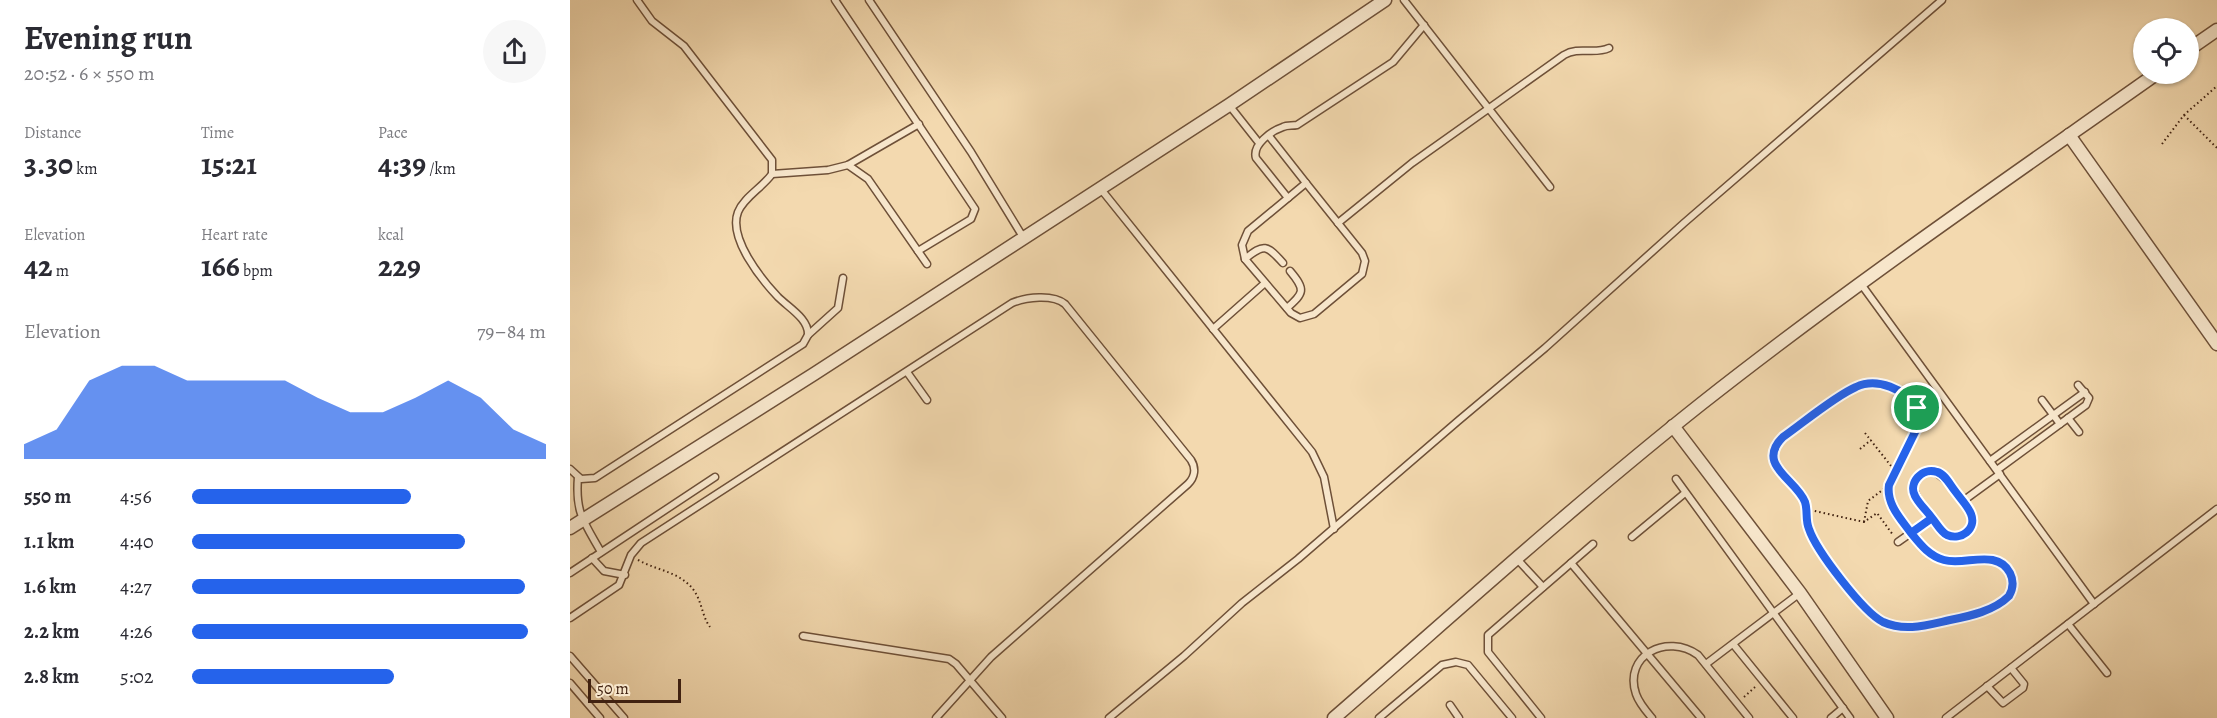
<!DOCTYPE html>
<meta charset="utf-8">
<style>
:root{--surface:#fff;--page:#f7f7f7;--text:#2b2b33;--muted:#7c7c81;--accent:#2563eb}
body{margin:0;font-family:Alegreya,serif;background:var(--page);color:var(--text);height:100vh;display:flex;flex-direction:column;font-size:22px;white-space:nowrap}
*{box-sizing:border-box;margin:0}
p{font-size:20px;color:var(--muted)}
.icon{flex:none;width:33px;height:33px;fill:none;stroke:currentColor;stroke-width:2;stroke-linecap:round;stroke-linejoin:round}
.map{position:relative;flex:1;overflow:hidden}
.panel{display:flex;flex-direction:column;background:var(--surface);width:570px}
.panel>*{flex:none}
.buttons{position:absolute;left:1563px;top:18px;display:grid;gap:12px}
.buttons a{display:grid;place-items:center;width:66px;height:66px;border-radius:50%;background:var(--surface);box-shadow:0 2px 4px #0004;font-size:30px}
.scale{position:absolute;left:18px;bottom:15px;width:93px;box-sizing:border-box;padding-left:6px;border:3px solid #412211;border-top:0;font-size:16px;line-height:21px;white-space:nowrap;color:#412211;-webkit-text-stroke:4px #f7e6cb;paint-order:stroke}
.pin{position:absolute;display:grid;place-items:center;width:51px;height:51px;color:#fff;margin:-26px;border:3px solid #fff;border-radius:50%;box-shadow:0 2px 6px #0007}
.round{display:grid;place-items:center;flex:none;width:63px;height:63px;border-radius:32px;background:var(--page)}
.head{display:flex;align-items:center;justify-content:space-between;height:102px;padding:0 24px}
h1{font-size:33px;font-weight:700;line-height:45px}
.stats{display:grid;grid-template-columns:repeat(3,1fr);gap:9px;height:102px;padding:6px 24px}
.stats div{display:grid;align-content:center}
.stats b{font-size:30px;font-weight:700}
.stats small{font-size:16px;font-weight:400}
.stats p{font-size:16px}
.chart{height:168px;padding:12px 24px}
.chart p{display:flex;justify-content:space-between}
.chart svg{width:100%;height:108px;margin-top:6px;fill:var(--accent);opacity:.7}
ul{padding:0 24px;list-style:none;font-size:20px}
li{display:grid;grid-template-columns:96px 72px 1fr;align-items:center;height:45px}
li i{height:15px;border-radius:8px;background:var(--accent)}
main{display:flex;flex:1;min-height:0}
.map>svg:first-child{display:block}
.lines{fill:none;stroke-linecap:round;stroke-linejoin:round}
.service-casing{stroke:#6e5038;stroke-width:9}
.minor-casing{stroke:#6e5038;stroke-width:15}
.path{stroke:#412211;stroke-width:2;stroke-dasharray:1.5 3;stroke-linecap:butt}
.service{stroke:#f7e6cb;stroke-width:6}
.minor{stroke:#f7e6cb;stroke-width:12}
.route-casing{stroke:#fff;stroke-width:12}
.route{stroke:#2563eb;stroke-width:8}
</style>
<main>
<section class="panel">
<div class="head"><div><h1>Evening run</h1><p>20:52 · 6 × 550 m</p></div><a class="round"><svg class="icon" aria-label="share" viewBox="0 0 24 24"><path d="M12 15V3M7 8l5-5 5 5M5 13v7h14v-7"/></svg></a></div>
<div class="stats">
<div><p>Distance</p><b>3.30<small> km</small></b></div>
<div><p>Time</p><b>15:21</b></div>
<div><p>Pace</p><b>4:39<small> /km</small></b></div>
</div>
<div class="stats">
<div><p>Elevation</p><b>42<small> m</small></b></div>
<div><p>Heart rate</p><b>166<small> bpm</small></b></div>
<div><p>kcal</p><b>229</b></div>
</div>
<div class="chart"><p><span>Elevation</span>79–84 m</p>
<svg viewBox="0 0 160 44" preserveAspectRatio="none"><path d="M0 44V38L10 32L20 12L30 6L40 6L50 12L60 12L70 12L80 12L90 19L100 25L110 25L120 19L130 12L140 19L150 32L160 38V44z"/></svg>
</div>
<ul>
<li><b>550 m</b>4:56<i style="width:62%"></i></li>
<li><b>1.1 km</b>4:40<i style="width:77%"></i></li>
<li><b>1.6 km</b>4:27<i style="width:94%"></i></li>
<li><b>2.2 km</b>4:26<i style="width:95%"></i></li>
<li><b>2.8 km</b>5:02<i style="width:57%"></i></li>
</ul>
</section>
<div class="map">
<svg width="1647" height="718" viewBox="0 0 1647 718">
<rect width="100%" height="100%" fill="#f3d9af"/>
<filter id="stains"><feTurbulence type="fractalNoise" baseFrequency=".00333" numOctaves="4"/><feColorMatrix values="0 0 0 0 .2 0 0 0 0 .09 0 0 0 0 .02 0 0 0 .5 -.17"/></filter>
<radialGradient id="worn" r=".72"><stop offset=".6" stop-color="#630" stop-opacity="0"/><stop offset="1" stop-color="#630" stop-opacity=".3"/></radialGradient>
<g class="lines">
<!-- service casing -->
<g class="service-casing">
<g id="service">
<polyline points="265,0 405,209 401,219 348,251"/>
<polyline points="299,0 401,152 453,237"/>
<polyline points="834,0 980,187"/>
<polyline points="659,105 689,143"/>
<polyline points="699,136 736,183"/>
<polyline points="278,165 298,179 357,264"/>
<polyline points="202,174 258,170 278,165 349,124"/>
<polygon points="736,183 792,253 795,261 792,274 744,314 730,318 721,313 675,259 672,245 678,231"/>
<polyline points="530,188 742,452 754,477 764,529"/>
<path d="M718 198 686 158C682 145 701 131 713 127 717 125 722 126 727 125L823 62 854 25"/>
<path d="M768 223 842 163 994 55C1009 46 1024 55 1039 48"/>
<path d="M675 259C694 243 697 245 713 263"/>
<polyline points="1291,284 1524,604"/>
<path d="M717 308C734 293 736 290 720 271"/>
<polyline points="643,329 695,283"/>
<polyline points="238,335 268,308 273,278"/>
<polyline points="337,372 357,400"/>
<polyline points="1472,400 1490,424"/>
<polyline points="1498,418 1509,432"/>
<polyline points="1420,461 1515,392"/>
<path d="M0 469 11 479 25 478 233 344 238 335C239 319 219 308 208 297 191 279 158 238 168 212 174 197 192 188 202 174V160L114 46 82 21 67 0"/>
<polyline points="1427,470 1516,405 1519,398 1508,385"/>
<path d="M1361 471C1373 473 1399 504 1402 516 1406 533 1387 540 1374 533 1362 518 1321 478 1361 471Z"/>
<path d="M8 477C5 513 14 522 31 552"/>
<polyline points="1106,479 1280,718"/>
<polyline points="1393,501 1430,474"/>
<polyline points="1062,537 1115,493"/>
<polyline points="1328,542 1362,518"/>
<polyline points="22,558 34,571 55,575"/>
<polyline points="947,559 973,587"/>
<polyline points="1001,563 1131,718"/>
<polyline points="0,573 145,477"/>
<path d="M0 618 49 585 61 555 71 543 442 303C456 297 483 294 495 304L621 460C626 468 625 477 618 484L421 657 366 718"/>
<polyline points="1498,624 1537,673"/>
<polyline points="233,636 379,659 386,664 432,718"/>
<polyline points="1163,644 1223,718"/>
<polyline points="0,656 54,718"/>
<polyline points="1136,664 1230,593"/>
<polyline points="0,683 30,718"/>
<polyline points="1417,686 1433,703 1453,688 1454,684 1441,668"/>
<polyline points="880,705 889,718"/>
<polyline points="539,718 614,656 672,603 728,559 888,421 975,348 1114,223 1372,0"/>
<polyline points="809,718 872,665 886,662 898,665 942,718"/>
<polyline points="971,718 918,652 918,635 1023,544"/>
<path d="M1082 718C1076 711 1069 703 1066 694 1053 655 1097 633 1128 655L1179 718"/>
<polyline points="1261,718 1273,708"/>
<polyline points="1376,718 1647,509"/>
</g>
</g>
<!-- minor casing -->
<g class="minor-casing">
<g id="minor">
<polyline points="1618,50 1647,30"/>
<polyline points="1499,135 1647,344"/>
<polyline points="1103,426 1230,593 1317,718"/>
<polyline points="0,528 244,374 659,105 815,0"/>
<path d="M764 718C885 613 1005 504 1131 404 1278 288 1433 182 1586 74"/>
</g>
</g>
<!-- path -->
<g class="path">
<polyline points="1614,115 1647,148"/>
<polyline points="1592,144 1614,115 1647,86"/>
<path d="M1299 384C1314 384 1325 388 1337 397 1364 420 1330 460 1319 485 1315 507 1351 552 1372 560 1394 567 1430 546 1441 577 1443 584 1443 592 1437 598 1425 611 1399 616 1383 619 1359 625 1335 633 1311 621 1292 611 1250 553 1240 533 1235 523 1239 511 1234 502 1225 479 1185 465 1213 437L1285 387Z"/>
<polyline points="1295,433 1325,471"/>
<polyline points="1290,449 1301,440"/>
<polyline points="1236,509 1294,522 1307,513 1323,535"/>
<polyline points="1294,522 1298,501 1319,485"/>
<path d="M68 560C88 571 112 572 125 592 132 603 132 616 140 627"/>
<polyline points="1174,697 1185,687"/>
</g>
<!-- service -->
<use href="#service" class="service"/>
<!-- minor -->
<use href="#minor" class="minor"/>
</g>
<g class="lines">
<!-- route casing -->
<g class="route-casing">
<path id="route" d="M1347 408 1348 426 1319 485C1316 504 1331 519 1341 533L1362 518C1367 524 1371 532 1377 535 1391 541 1407 529 1401 514 1398 506 1390 498 1385 491 1380 485 1375 474 1367 472 1352 467 1338 483 1345 496 1349 504 1357 511 1362 518L1341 533C1350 544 1359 556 1374 560 1395 566 1427 548 1440 573 1444 581 1443 589 1439 596 1424 611 1400 616 1380 620 1357 625 1335 632 1313 622 1293 612 1246 550 1239 529 1235 520 1238 511 1235 502 1226 479 1185 465 1213 437 1233 423 1265 396 1286 387 1307 377 1335 389 1347 408"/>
</g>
<!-- route -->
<use href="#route" class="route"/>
</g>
<rect width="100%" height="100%" filter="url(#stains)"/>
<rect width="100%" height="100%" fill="url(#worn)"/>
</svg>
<div class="buttons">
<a><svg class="icon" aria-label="locate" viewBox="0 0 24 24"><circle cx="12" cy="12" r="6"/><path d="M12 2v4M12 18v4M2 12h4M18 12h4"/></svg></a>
</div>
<div class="scale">50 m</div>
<div class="pin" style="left:1347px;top:408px;background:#1e9e55"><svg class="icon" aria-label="arrive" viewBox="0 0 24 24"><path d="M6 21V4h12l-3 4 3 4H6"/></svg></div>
</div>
</main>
